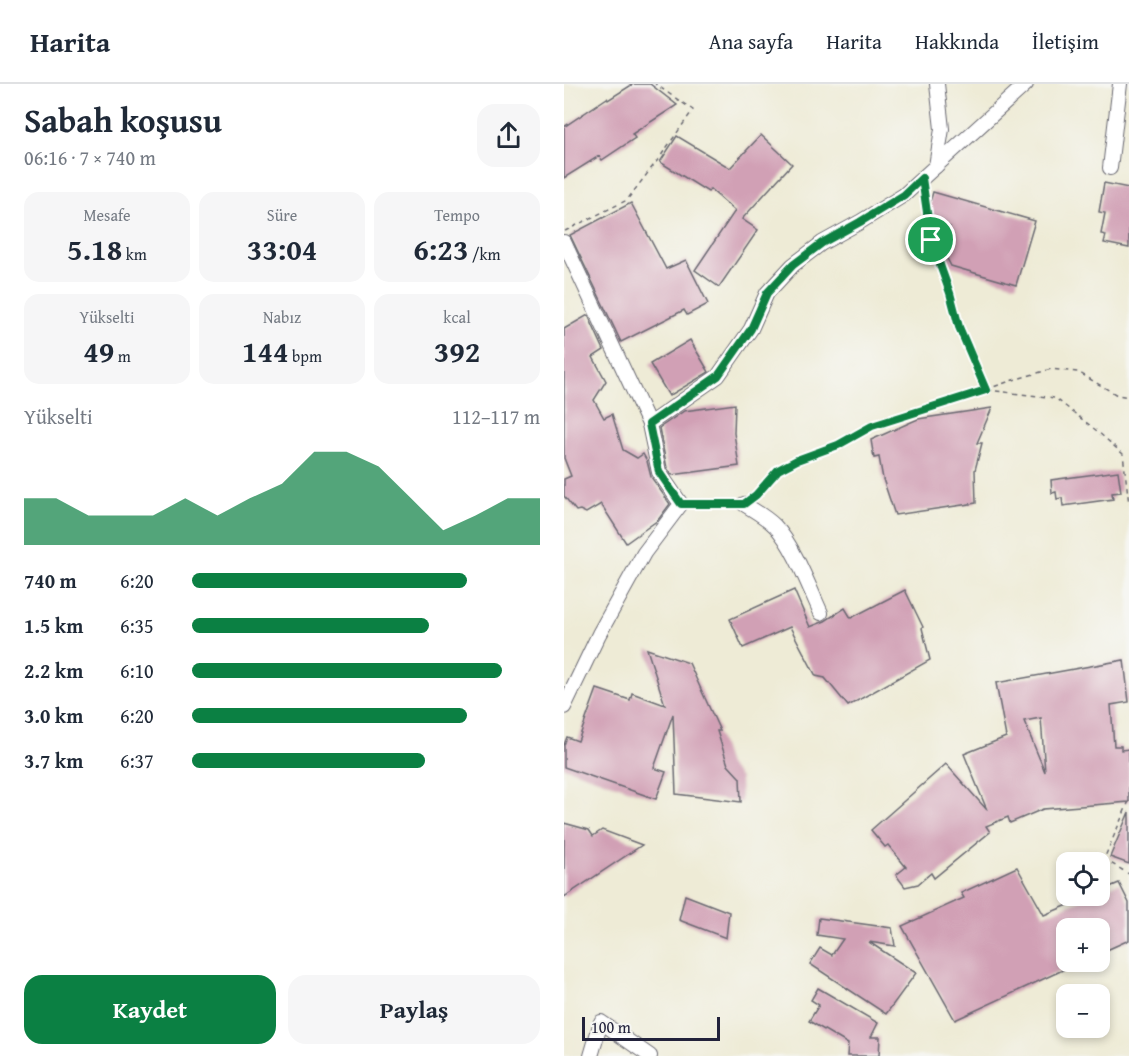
<!DOCTYPE html>
<html lang="tr">
<meta charset="utf-8">
<style>
:root{--surface:#fff;--page:#f6f6f7;--text:#1f2937;--muted:#747a83;--line:#e0e1e3;--accent:#0b8043}
body{margin:0;font-family:"Gentium Book Plus",serif;background:var(--page);color:var(--text);height:100vh;display:flex;flex-direction:column;font-size:22px;white-space:nowrap}
*{box-sizing:border-box;margin:0}
p{font-size:20px;color:var(--muted)}
.icon{flex:none;width:33px;height:33px;fill:none;stroke:currentColor;stroke-width:2;stroke-linecap:round;stroke-linejoin:round}
.map{position:relative;flex:1;overflow:hidden}
.details{display:flex;flex-direction:column;background:var(--surface);width:564px}
.details>*{flex:none}
.fabs{position:absolute;left:492px;top:768px;display:grid;gap:12px}
.fabs a{display:grid;place-items:center;width:54px;height:54px;border-radius:12px;background:var(--surface);box-shadow:0 3px 9px #0003;font-size:30px}
.scale{position:absolute;left:18px;bottom:15px;width:138px;box-sizing:border-box;padding-left:6px;border:3px solid #22223b;border-top:0;font-size:16px;line-height:21px;white-space:nowrap;color:#22223b;-webkit-text-stroke:4px #f6f6f2;paint-order:stroke}
.pin{position:absolute;display:grid;place-items:center;width:51px;height:51px;color:#fff;margin:-26px;border:3px solid #fff;border-radius:50%;box-shadow:0 2px 6px #0007}
.round{display:grid;place-items:center;flex:none;width:63px;height:63px;border-radius:18px;background:var(--page)}
.headline{display:flex;align-items:center;justify-content:space-between;height:102px;padding:0 24px}
h1{font-size:33px;font-weight:600;line-height:45px}
.metrics{display:grid;grid-template-columns:repeat(3,1fr);gap:9px;height:102px;padding:6px 24px}
.metrics div{display:grid;align-content:center;border-radius:15px;background:var(--page);text-align:center}
.metrics b{font-size:30px;font-weight:600}
.metrics small{font-size:16px;font-weight:400}
.metrics p{font-size:16px}
.chart{height:168px;padding:12px 24px}
.chart p{display:flex;justify-content:space-between}
.chart svg{width:100%;height:108px;margin-top:6px;fill:var(--accent);opacity:.7}
.action{display:flex;gap:12px;margin-top:auto;padding:12px 24px}
.action a{flex:1;height:69px;border-radius:18px;background:var(--accent);color:#fff;font-size:24px;font-weight:600;line-height:69px;text-align:center}
.action a+a{background:var(--page);color:var(--text)}
ul{padding:0 24px;list-style:none;font-size:20px}
li{display:grid;grid-template-columns:96px 72px 1fr;align-items:center;height:45px}
li i{height:15px;border-radius:8px;background:var(--accent)}
header{display:flex;align-items:center;gap:36px;box-sizing:border-box;height:84px;padding:0 30px;background:var(--surface);border-bottom:2px solid var(--line)}
header strong{font-size:28px}
nav{display:flex;gap:33px;margin-inline-start:auto;font-size:21px}
main{display:flex;flex:1;min-height:0}
.map>svg:first-child{display:block}
.building{fill:#d1a0b5;fill-rule:evenodd}
.lines{fill:none;stroke-linecap:round;stroke-linejoin:round}
.minor-casing{stroke:#696871;stroke-width:16}
.path{stroke:#696871;stroke-width:1.5;stroke-dasharray:4.5 4.5;stroke-linecap:butt}
.minor{stroke:#fff;stroke-width:14}
.route-casing{stroke:#fff;stroke-width:12}
.route{stroke:#0b8043;stroke-width:8}
</style>
<header>
<strong>Harita</strong>
<nav><a>Ana sayfa</a><a>Harita</a><a>Hakkında</a><a>İletişim</a></nav>
</header>
<main>
<section class="details">
<div class="headline"><div><h1>Sabah koşusu</h1><p>06:16 · 7 × 740 m</p></div><a class="round"><svg class="icon" aria-label="share" viewBox="0 0 24 24"><path d="M12 15V3M7 8l5-5 5 5M5 13v7h14v-7"/></svg></a></div>
<div class="metrics">
<div><p>Mesafe</p><b>5.18<small> km</small></b></div>
<div><p>Süre</p><b>33:04</b></div>
<div><p>Tempo</p><b>6:23<small> /km</small></b></div>
</div>
<div class="metrics">
<div><p>Yükselti</p><b>49<small> m</small></b></div>
<div><p>Nabız</p><b>144<small> bpm</small></b></div>
<div><p>kcal</p><b>392</b></div>
</div>
<div class="chart"><p><span>Yükselti</span>112–117 m</p>
<svg viewBox="0 0 160 44" preserveAspectRatio="none"><path d="M0 44V25L10 25L20 32L30 32L40 32L50 25L60 32L70 25L80 19L90 6L100 6L110 12L120 25L130 38L140 32L150 25L160 25V44z"/></svg>
</div>
<ul>
<li><b>740 m</b>6:20<i style="width:79%"></i></li>
<li><b>1.5 km</b>6:35<i style="width:68%"></i></li>
<li><b>2.2 km</b>6:10<i style="width:89%"></i></li>
<li><b>3.0 km</b>6:20<i style="width:79%"></i></li>
<li><b>3.7 km</b>6:37<i style="width:67%"></i></li>
</ul>
<div class="action"><a>Kaydet</a><a>Paylaş</a></div>
</section>
<div class="map">
<svg width="565" height="972" viewBox="0 0 565 972">
<rect width="100%" height="100%" fill="#f6f6f2"/>
<filter id="ink" filterUnits="userSpaceOnUse"><feTurbulence type="fractalNoise" baseFrequency=".0167" numOctaves="2"/><feDisplacementMap in="SourceGraphic" scale="12" xChannelSelector="R" yChannelSelector="G"/><feConvolveMatrix kernelMatrix="1 2 1 2 8 2 1 2 1" color-interpolation-filters="sRGB"/></filter>
<filter id="wash" filterUnits="userSpaceOnUse"><feTurbulence type="fractalNoise" baseFrequency=".008" numOctaves="4" result="noise"/><feDisplacementMap in="SourceGraphic" scale="24" xChannelSelector="R" yChannelSelector="G"/><feGaussianBlur stdDeviation="1.35" result="paint"/><feColorMatrix in="noise" values="0 0 0 0 0 0 0 0 0 0 0 0 0 0 0 0 0 1.4 0 .05"/><feComposite in="paint" operator="in"/></filter>
<g filter="url(#wash)">
<rect width="100%" height="100%" fill="#eeebd6"/>
<g id="blocks">
<!-- building -->
<g class="building">
<polygon points="69,0 86,0 113,21 68,50 71,54 38,76 35,72 0,94 0,43 43,14 44,16"/>
<polygon points="197,51 228,80 178,135 194,146 155,203 131,186 171,127 146,105 144,108 96,78 113,52 166,84"/>
<polygon points="540,99 565,104 565,164 540,159 542,151 537,150 541,129 535,128"/>
<polygon points="369,108 471,137 452,201 387,182 379,167 386,143 368,137 363,128"/>
<polygon points="67,119 102,185 122,176 144,220 123,231 120,226 57,258 6,151"/>
<polygon points="24,231 40,266 29,273 42,297 30,316 40,334 48,330 59,366 73,374 79,370 83,377 87,393 106,420 94,436 62,459 37,420 22,429 16,426 12,427 0,412 0,395 7,392 0,374 0,245"/>
<polygon points="126,256 145,288 105,312 86,280"/>
<polygon points="171,320 170,349 175,382 108,391 103,384 95,344 120,327"/>
<polygon points="428,324 413,359 418,359 411,386 412,419 331,431 319,395 315,373 310,374 307,356 354,335"/>
<polygon points="554,387 557,408 548,409 549,415 499,422 498,414 493,415 492,408 488,409 487,396"/>
<polygon points="230,506 246,543 261,537 281,524 287,534 341,506 359,543 358,544 366,576 284,622 261,594 252,592 226,543 179,564 166,535"/>
<polygon points="83,565 125,579 156,647 153,647 164,681 176,694 177,718 112,710 109,630 90,684 102,688 92,715 0,683 0,661 3,653 14,657 33,605 66,616 68,609 101,621"/>
<path d="M560 576 565 618 547 621 550 662H557V666L565 665V718L479 725 446 739 444 733 422 742 426 748 370 794 367 789 354 800 341 803 332 791 342 783 324 761 321 763 307 746 382 680 423 726 400 670 442 653 432 599ZM477 634 481 688 460 637Z"/>
<polygon points="565,728 565,780 546,773"/>
<polygon points="0,739 25,746 29,752 38,746 78,761 0,813"/>
<polygon points="453,783 480,831 526,812 536,812 536,807 555,799 565,819 565,856 536,869 536,844 502,844 502,878 516,878 391,936 338,842 400,814 397,809"/>
<polygon points="121,811 165,828 162,854 115,836"/>
<polygon points="255,834 328,844 331,862 305,858 352,889 322,930 246,880 256,864 268,871 279,855 253,851"/>
<polygon points="254,904 314,939 307,953 316,953 315,972 283,972 284,960 245,937 255,921 247,916"/>
</g>
</g>
</g>
<g filter="url(#ink)">
<use href="#blocks" fill-opacity="0" stroke="#696871" stroke-width="1.5"/>
<g class="lines">
<!-- minor casing -->
<g class="minor-casing">
<g id="minor">
<polyline points="372,82 378,45 373,0"/>
<polyline points="546,84 556,0"/>
<polyline points="0,158 85,340"/>
<path d="M180 420C191 427 202 433 211 442 230 462 245 503 257 529"/>
<polyline points="0,623 35,550 80,469 117,420 95,388 85,340 154,292 187,245 203,209 229,181 258,159 296,138 340,111 462,0"/>
<polyline points="27,972 37,938 86,972"/>
</g>
</g>
<!-- path -->
<g class="path">
<polyline points="361,110 367,156 386,209 395,243 421,305"/>
<polyline points="1,147 63,116 96,73 129,26 91,0"/>
<polyline points="423,306 491,314 533,347 559,370 565,420"/>
<polyline points="189,413 215,385 233,376 274,361 308,341 390,317 449,296 487,285 514,288 553,311 565,313"/>
<polyline points="129,420 169,420"/>
<polyline points="565,717 540,775 565,790"/>
</g>
<!-- minor -->
<use href="#minor" class="minor"/>
</g>
</g>
<g class="lines" filter="url(#ink)">
<!-- route casing -->
<g class="route-casing">
<polygon id="route" points="358,94 367,156 386,209 395,243 422,306 308,342 274,361 233,376 214,386 192,411 180,420 117,420 95,388 85,340 154,292 187,245 203,209 229,181 258,159 296,138 340,111"/>
</g>
<!-- route -->
<use href="#route" class="route"/>
</g>
</svg>
<div class="fabs">
<a><svg class="icon" aria-label="locate" viewBox="0 0 24 24"><circle cx="12" cy="12" r="6"/><path d="M12 2v4M12 18v4M2 12h4M18 12h4"/></svg></a>
<a>+</a>
<a>−</a>
</div>
<div class="scale">100 m</div>
<div class="pin" style="left:367px;top:156px;background:#1e9e55"><svg class="icon" aria-label="arrive" viewBox="0 0 24 24"><path d="M6 21V4h12l-3 4 3 4H6"/></svg></div>
</div>
</main>
